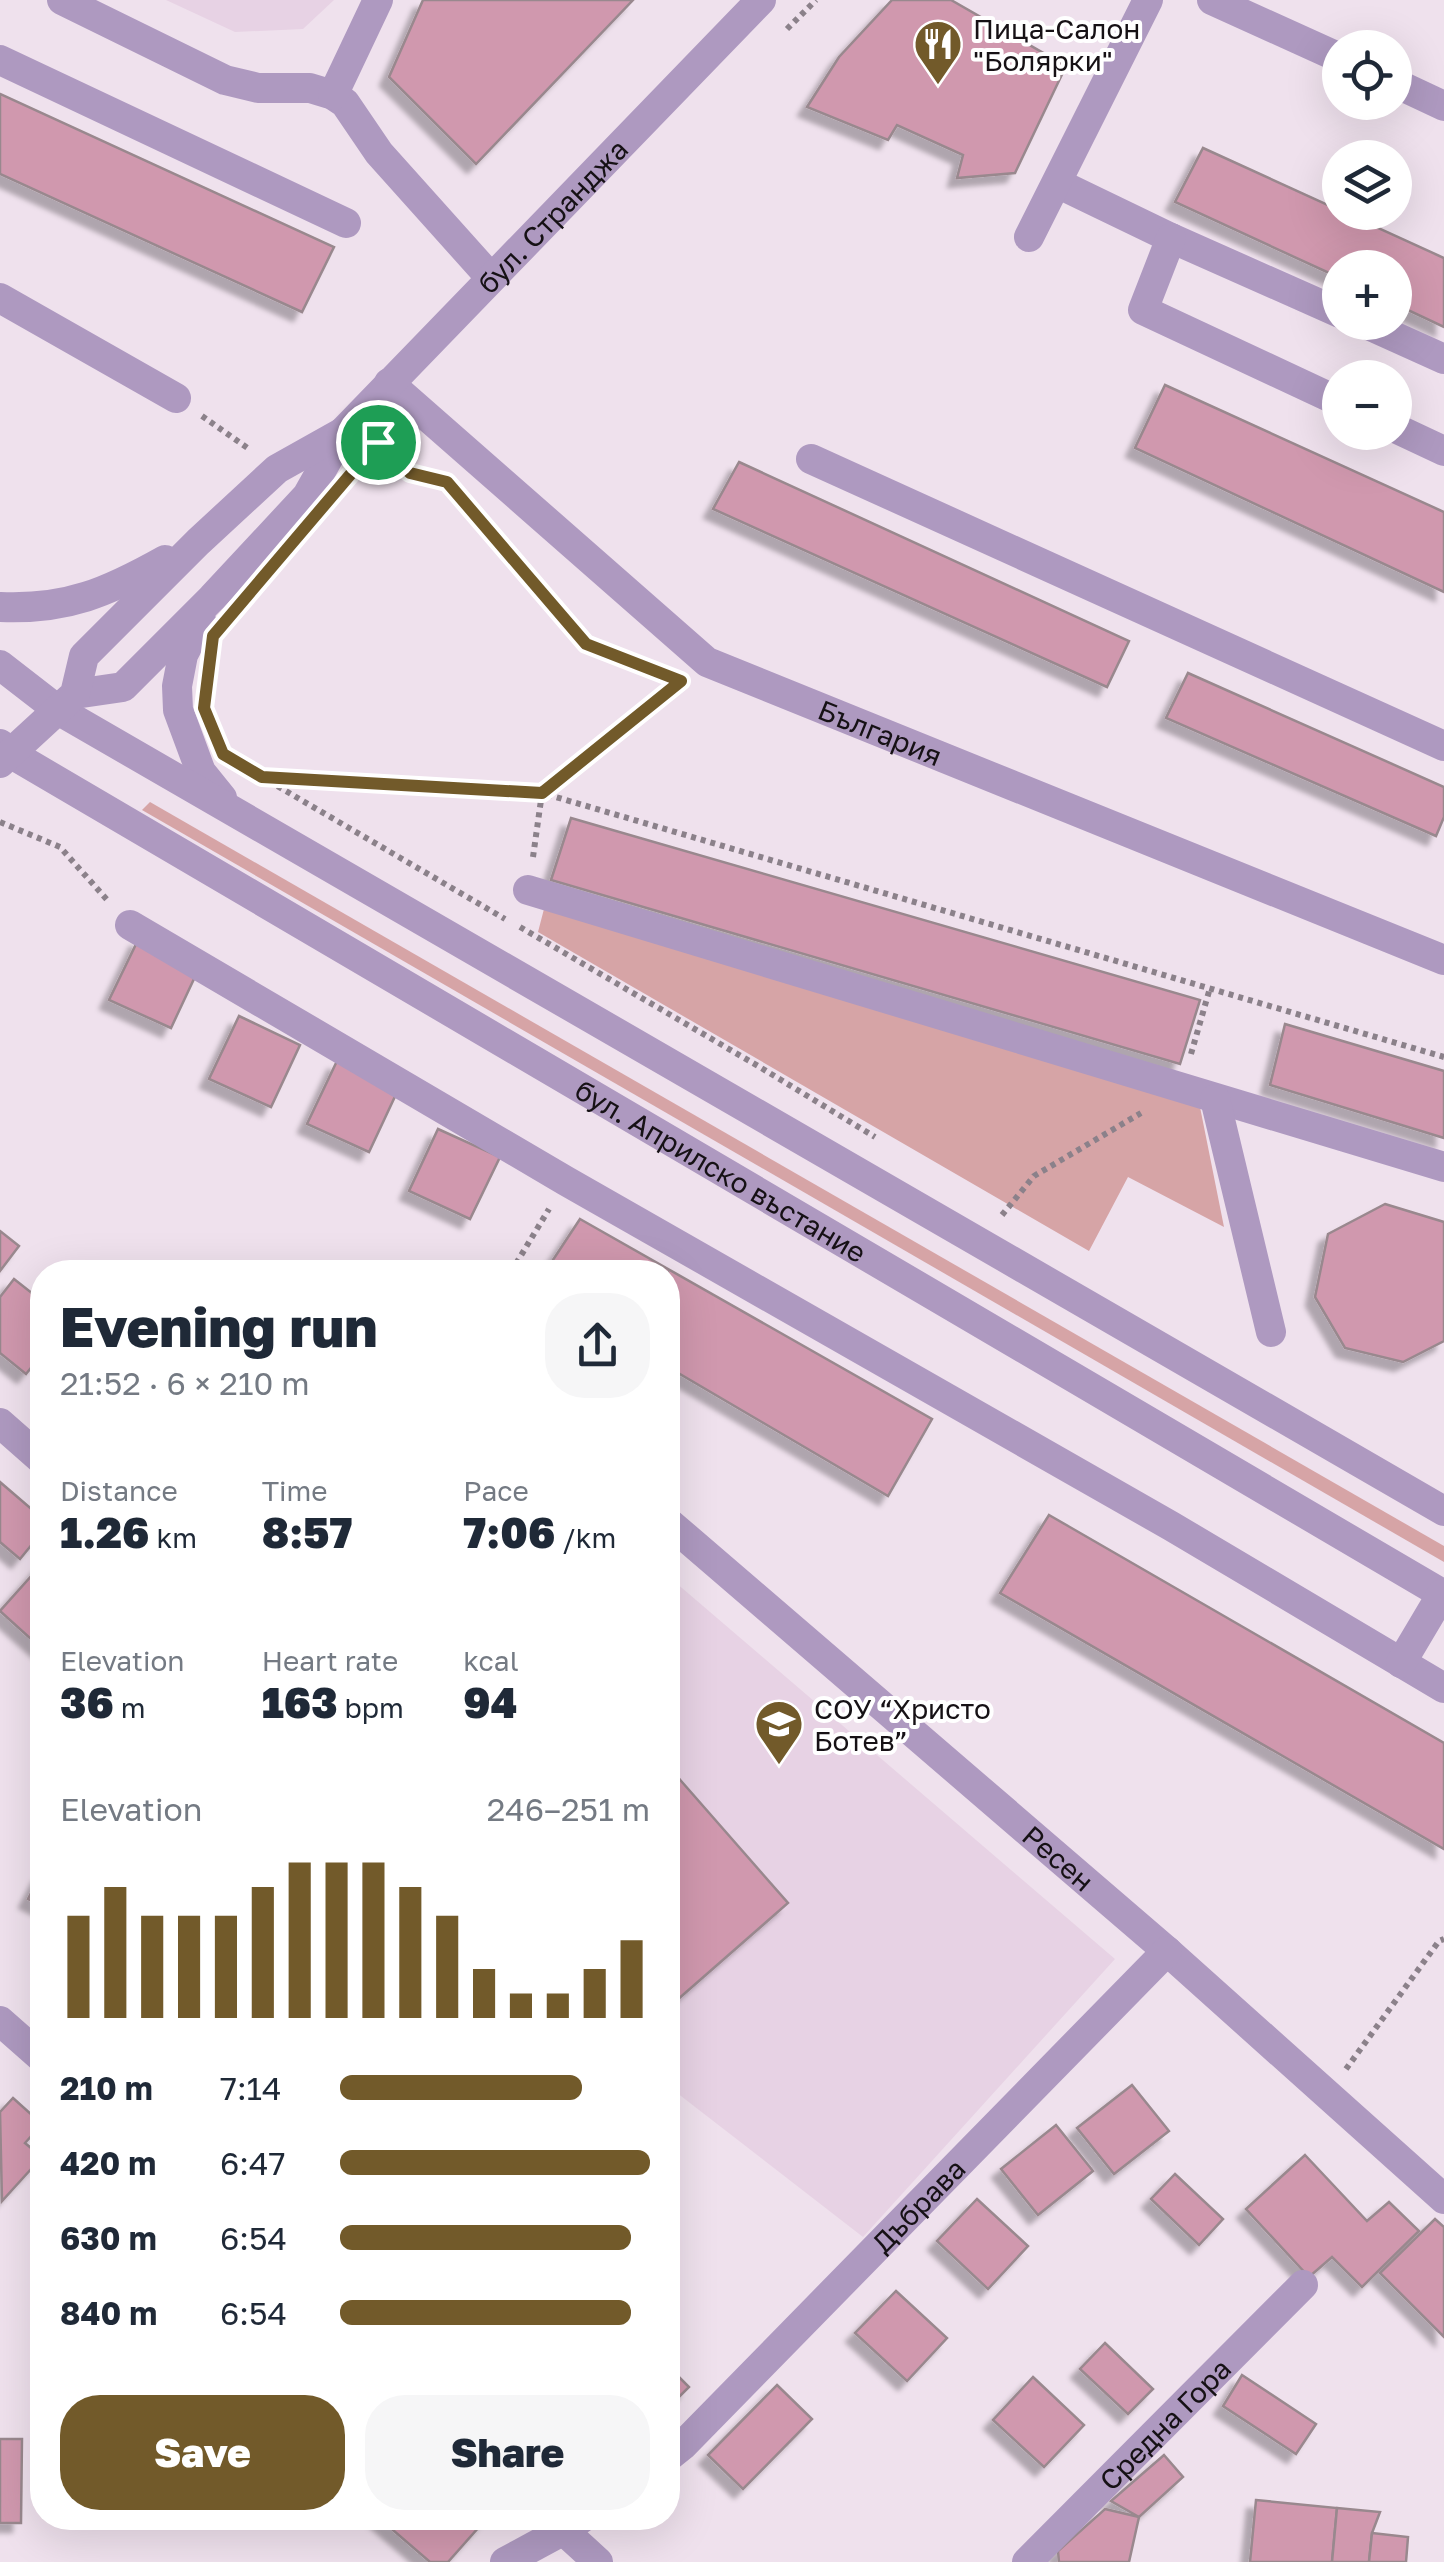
<!DOCTYPE html>
<meta charset="utf-8">
<style>
:root{--surface:#fff;--page:#f6f6f7;--text:#1f2937;--muted:#747a83;--accent:#725a2a}
body{margin:0;font-family:"Golos Text",sans-serif;background:var(--page);color:var(--text);height:100vh;display:flex;flex-direction:column;font-size:38px;white-space:nowrap}
*{box-sizing:border-box;margin:0}
p{font-size:32px;color:var(--muted)}
.icon{flex:none;width:55px;height:55px;fill:none;stroke:currentColor;stroke-width:2;stroke-linecap:round;stroke-linejoin:round}
.map{position:relative;flex:1;overflow:hidden}
.drawer{position:absolute;left:30px;top:1260px;width:650px;height:1270px;display:flex;flex-direction:column;background:var(--surface);border-radius:40px;box-shadow:0 10px 40px #0002}
.drawer>*{flex:none}
.buttons{position:absolute;left:1322px;top:30px;display:grid;gap:20px}
.buttons a{display:grid;place-items:center;width:90px;height:90px;border-radius:50%;background:var(--surface);box-shadow:0 10px 40px #0002;font-size:50px}
.pin{position:absolute;display:grid;place-items:center;width:85px;height:85px;color:#fff;margin:-42px;border:5px solid #fff;border-radius:50%;box-shadow:0 2px 10px #0007}
.round{display:grid;place-items:center;flex:none;width:105px;height:105px;border-radius:40px;background:var(--page)}
.headline{display:flex;align-items:center;justify-content:space-between;height:170px;padding:0 30px}
h1{font-size:55px;font-weight:800;line-height:75px}
.metrics{display:grid;grid-template-columns:repeat(3,1fr);gap:15px;height:170px;padding:10px 30px}
.metrics div{display:grid;align-content:center}
.metrics b{font-size:42px;font-weight:800}
.metrics small{font-size:28px;font-weight:400}
.metrics p{font-size:28px}
.chart{height:280px;padding:20px 30px}
.chart p{display:flex;justify-content:space-between}
.chart svg{width:100%;height:180px;margin-top:10px;stroke:var(--accent);stroke-width:6}
.button{display:flex;gap:20px;margin-top:auto;padding:20px 30px}
.button a{flex:1;height:115px;border-radius:40px;background:var(--accent);color:#fff;font-size:40px;font-weight:800;line-height:115px;text-align:center}
.button a+a{background:var(--page);color:var(--text)}
ul{padding:0 30px;list-style:none;font-size:32px}
li{display:grid;grid-template-columns:160px 120px 1fr;align-items:center;height:75px}
li i{height:25px;border-radius:12px;background:var(--accent)}
.map>svg:first-child{display:block}
.built{fill:#e7d2e4}
.green{fill:#d6a4a6}
.building{fill:#d098ae;stroke:#99888e;stroke-width:2.5;filter:url(#shadow)}
.lines{fill:none;stroke-linecap:round;stroke-linejoin:round}
.path{stroke:#8b818a;stroke-width:6;stroke-dasharray:5 5;stroke-linecap:butt}
.minor{stroke:#ae99c0;stroke-width:30}
.route-casing{stroke:#fff;stroke-width:20}
.route{stroke:#725a2a;stroke-width:12}
.labels{text-anchor:middle;dominant-baseline:central;stroke-width:8;stroke-linejoin:round;paint-order:stroke}
.poi-label{font-size:28px;fill:#161115;stroke:#fff;text-anchor:start}
.street-label{font-size:28px;fill:#161115;stroke:#fff}
</style>
<div class="map">
<svg width="1444" height="2562" viewBox="0 0 1444 2562">
<defs>
<filter id="shadow"><feDropShadow dx="-9" dy="9" stdDeviation="2.5" flood-color="#0004"/></filter>
</defs>
<rect width="100%" height="100%" fill="#efe1ed"/>
<!-- built -->
<g class="built">
<polygon points="166,0 334,0 303,29 235,32"/>
<polygon points="668,1576 1115,1959 863,2237 668,2086"/>
</g>
<!-- green -->
<g class="green">
<polygon points="150,802 1444,1546 1444,1562 142,810"/>
<polygon points="544,909 1200,1107 1224,1227 1128,1177 1089,1251 538,932"/>
</g>
<!-- building -->
<g class="building">
<polygon points="423,0 633,0 476,164 389,77"/>
<polygon points="892,0 951,0 1066,66 1015,173 957,178 963,155 897,125 888,140 807,107 839,57"/>
<polygon points="0,94 334,247 302,312 0,174"/>
<polygon points="1203,148 1444,258 1444,327 1395,304 1395,268 1340,268 1340,278 1175,202"/>
<polygon points="1165,385 1444,512 1444,592 1135,448"/>
<polygon points="739,462 1129,641 1107,687 713,509"/>
<polygon points="1188,673 1444,787 1444,817 1436,836 1166,718"/>
<polygon points="571,818 1200,1000 1180,1064 551,880"/>
<polygon points="139,938 200,966 171,1028 109,1000"/>
<polygon points="239,1016 300,1045 271,1107 209,1079"/>
<polygon points="1285,1024 1444,1071 1444,1138 1270,1085"/>
<polygon points="337,1061 398,1090 369,1152 307,1124"/>
<polygon points="438,1129 500,1157 470,1219 409,1191"/>
<polygon points="1385,1204 1444,1222 1444,1341 1403,1362 1345,1348 1315,1297 1328,1234"/>
<polygon points="580,1219 932,1419 888,1496 668,1367 668,1272 545,1272"/>
<polygon points="0,1231 19,1246 0,1271"/>
<polygon points="14,1279 42,1301 42,1354 26,1374 0,1353 0,1297"/>
<polygon points="0,1482 42,1518 42,1532 20,1559 0,1542"/>
<polygon points="1049,1515 1444,1743 1444,1849 1000,1593"/>
<polygon points="42,1564 42,1649 0,1611"/>
<polygon points="668,1766 788,1903 668,2008 668,1872 672,1868 668,1863"/>
<polygon points="42,1872 42,1906 28,1899"/>
<polygon points="1132,2085 1169,2131 1114,2174 1077,2128"/>
<polygon points="13,2098 42,2124 25,2143 42,2157 2,2201 0,2112"/>
<polygon points="1056,2125 1093,2171 1038,2215 1001,2169"/>
<polygon points="1305,2155 1367,2221 1389,2202 1419,2231 1362,2287 1332,2257 1309,2277 1246,2209"/>
<polygon points="1175,2174 1223,2219 1199,2245 1151,2199"/>
<polygon points="977,2199 1028,2246 988,2289 937,2241"/>
<polygon points="1435,2219 1444,2227 1444,2337 1380,2273"/>
<polygon points="896,2291 947,2338 907,2381 855,2333"/>
<polygon points="1105,2343 1153,2389 1128,2414 1080,2369"/>
<polygon points="668,2366 689,2387 668,2408"/>
<polygon points="1242,2375 1316,2424 1296,2454 1223,2406"/>
<polygon points="1033,2377 1084,2425 1044,2467 993,2420"/>
<polygon points="777,2385 812,2419 743,2489 708,2455"/>
<polygon points="0,2439 22,2439 21,2523 0,2523"/>
<polygon points="1164,2455 1183,2477 1139,2517 1111,2501"/>
<polygon points="1256,2500 1337,2508 1332,2562 1250,2562"/>
<polygon points="1337,2508 1380,2512 1372,2533 1369,2562 1332,2562"/>
<polygon points="1105,2509 1139,2517 1129,2562 1059,2562 1058,2551"/>
<polygon points="379,2518 487,2518 448,2562 430,2562"/>
<polygon points="1372,2533 1408,2537 1406,2562 1369,2562"/>
</g>
<g class="lines">
<!-- path -->
<g class="path">
<polyline points="787,29 816,0"/>
<polyline points="202,416 249,449"/>
<polyline points="378,442 410,473 445,482"/>
<polyline points="454,491 585,644 665,675"/>
<polyline points="243,766 505,919"/>
<polyline points="263,777 542,793 681,681"/>
<polyline points="0,822 60,847 109,902"/>
<polyline points="533,857 542,793 1444,1057"/>
<polyline points="520,927 758,1066 875,1137"/>
<polyline points="1191,1054 1210,988"/>
<polyline points="1002,1215 1034,1176 1141,1113"/>
<polyline points="511,1272 549,1209"/>
<polyline points="1346,2069 1439,1941 1444,1939"/>
</g>
<!-- minor -->
<g class="minor">
<polyline points="62,0 225,80 258,88 310,88 333,95 345,103 379,153 491,278"/>
<polyline points="1212,0 1340,58"/>
<polyline points="0,60 346,223"/>
<polyline points="1395,83 1444,106"/>
<polyline points="333,95 378,0"/>
<polyline points="1057,183 1171,238 1340,313"/>
<polyline points="1029,237 1148,0"/>
<polyline points="1171,238 1143,310 1340,402"/>
<polyline points="0,298 176,398"/>
<polyline points="1362,322 1444,359"/>
<path id="s1" d="M389 383 707 662 1444 960"/>
<polyline points="1395,428 1444,451"/>
<polyline points="811,459 1444,746"/>
<path d="M0 607C67 610 108 592 165 560"/>
<polyline points="201,620 183,655 177,686 178,710 201,772 222,798"/>
<polyline points="0,665 58,710 1444,1511"/>
<path id="s2" d="M75 694 123 687 212 598 307 496 343 432 761 0"/>
<path id="s3" d="M0 744 10 753 1444 1595"/>
<polyline points="0,763 75,694 84,656 198,542 277,469 343,432"/>
<polyline points="528,890 1444,1167"/>
<polyline points="130,925 566,1181 1171,1526 1444,1688"/>
<polyline points="1215,1099 1271,1332"/>
<polyline points="0,1423 42,1460"/>
<path id="s4" d="M668 1522 1167 1951 1444 2199"/>
<polyline points="1401,1663 1442,1594"/>
<polyline points="0,2021 42,2058"/>
<path id="s5" d="M668 2457 683 2445 1167 1951"/>
<polyline points="552,2520 598,2562"/>
<polyline points="505,2562 564,2530 582,2518"/>
<path id="s6" d="M1027 2562 1303 2285"/>
</g>
</g>
<g class="lines">
<!-- route casing -->
<g class="route-casing">
<polygon id="route" points="378,442 410,473 447,482 586,644 681,681 542,793 262,777 223,754 204,708 213,636"/>
</g>
<!-- route -->
<use href="#route" class="route"/>
</g>
<!-- icons -->
<defs>
<g id="restaurant-pin" transform="scale(2.5)"><path d="M0 17L-7.5 6A9.5 9.5 0 1 1 7.5 6Z" fill="#725a2a" stroke="#fff"/><path d="M-5-6h1v4h1v-4h1v4h1v-4h1v5L-1.5 .5V6h-2V.5L-5-1ZM5-6V6H3V1.5H1.5Q1.5-4 5-6Z" fill="#fff"/></g>
<g id="school-pin" transform="scale(2.5)"><path d="M0 17L-7.5 6A9.5 9.5 0 1 1 7.5 6Z" fill="#725a2a" stroke="#fff"/><path d="M0-5L7-2L0 1L-7-2ZM-4 1L0 2.5L4 1V4Q0 6-4 4Z" fill="#fff"/></g>
</defs>
<g fill-rule="evenodd">
<use href="#restaurant-pin" x="938" y="44"/>
<use href="#school-pin" x="779" y="1724"/>
</g>
<g class="labels">
<!-- poi labels -->
<g class="poi-label">
<text x="973" y="28">Пица-Салон<tspan x="973" dy="32">"Болярки"</tspan></text>
<text x="814" y="1708">СОУ “Христо<tspan x="814" dy="32">Ботев”</tspan></text>
</g>
<!-- street labels -->
<g class="street-label">
<text stroke="none"><textPath href="#s2" startOffset="688">бул. Странджа</textPath></text>
<text stroke="none"><textPath href="#s1" startOffset="610">България</textPath></text>
<text stroke="none"><textPath href="#s3" startOffset="838">бул. Априлско въстание</textPath></text>
<text stroke="none"><textPath href="#s4" startOffset="515">Ресен</textPath></text>
<text stroke="none"><textPath href="#s5" startOffset="355">Дъбрава</textPath></text>
<text stroke="none"><textPath href="#s6" startOffset="195">Средна Гора</textPath></text>
</g>
</g>
</svg>
<div class="buttons">
<a><svg class="icon" aria-label="locate" viewBox="0 0 24 24"><circle cx="12" cy="12" r="6"/><path d="M12 2v4M12 18v4M2 12h4M18 12h4"/></svg></a>
<a><svg class="icon" aria-label="layers" viewBox="0 0 24 24"><path d="M12 4l9 5-9 5-9-5zM3 14l9 5 9-5"/></svg></a>
<a>+</a>
<a>−</a>
</div>
<div class="pin" style="left:378px;top:442px;background:#1e9e55"><svg class="icon" aria-label="arrive" viewBox="0 0 24 24"><path d="M6 21V4h12l-3 4 3 4H6"/></svg></div>
<section class="drawer">
<div class="headline"><div><h1>Evening run</h1><p>21:52 · 6 × 210 m</p></div><a class="round"><svg class="icon" aria-label="share" viewBox="0 0 24 24"><path d="M12 15V3M7 8l5-5 5 5M5 13v7h14v-7"/></svg></a></div>
<div class="metrics">
<div><p>Distance</p><b>1.26<small> km</small></b></div>
<div><p>Time</p><b>8:57</b></div>
<div><p>Pace</p><b>7:06<small> /km</small></b></div>
</div>
<div class="metrics">
<div><p>Elevation</p><b>36<small> m</small></b></div>
<div><p>Heart rate</p><b>163<small> bpm</small></b></div>
<div><p>kcal</p><b>94</b></div>
</div>
<div class="chart"><p><span>Elevation</span>246–251 m</p>
<svg viewBox="0 0 160 44" preserveAspectRatio="none"><path d="M5 44V19M15 44V12M25 44V19M35 44V19M45 44V19M55 44V12M65 44V6M75 44V6M85 44V6M95 44V12M105 44V19M115 44V32M125 44V38M135 44V38M145 44V32M155 44V25"/></svg>
</div>
<ul>
<li><b>210 m</b>7:14<i style="width:78%"></i></li>
<li><b>420 m</b>6:47<i style="width:100%"></i></li>
<li><b>630 m</b>6:54<i style="width:94%"></i></li>
<li><b>840 m</b>6:54<i style="width:94%"></i></li>
</ul>
<div class="button"><a>Save</a><a>Share</a></div>
</section>
</div>
